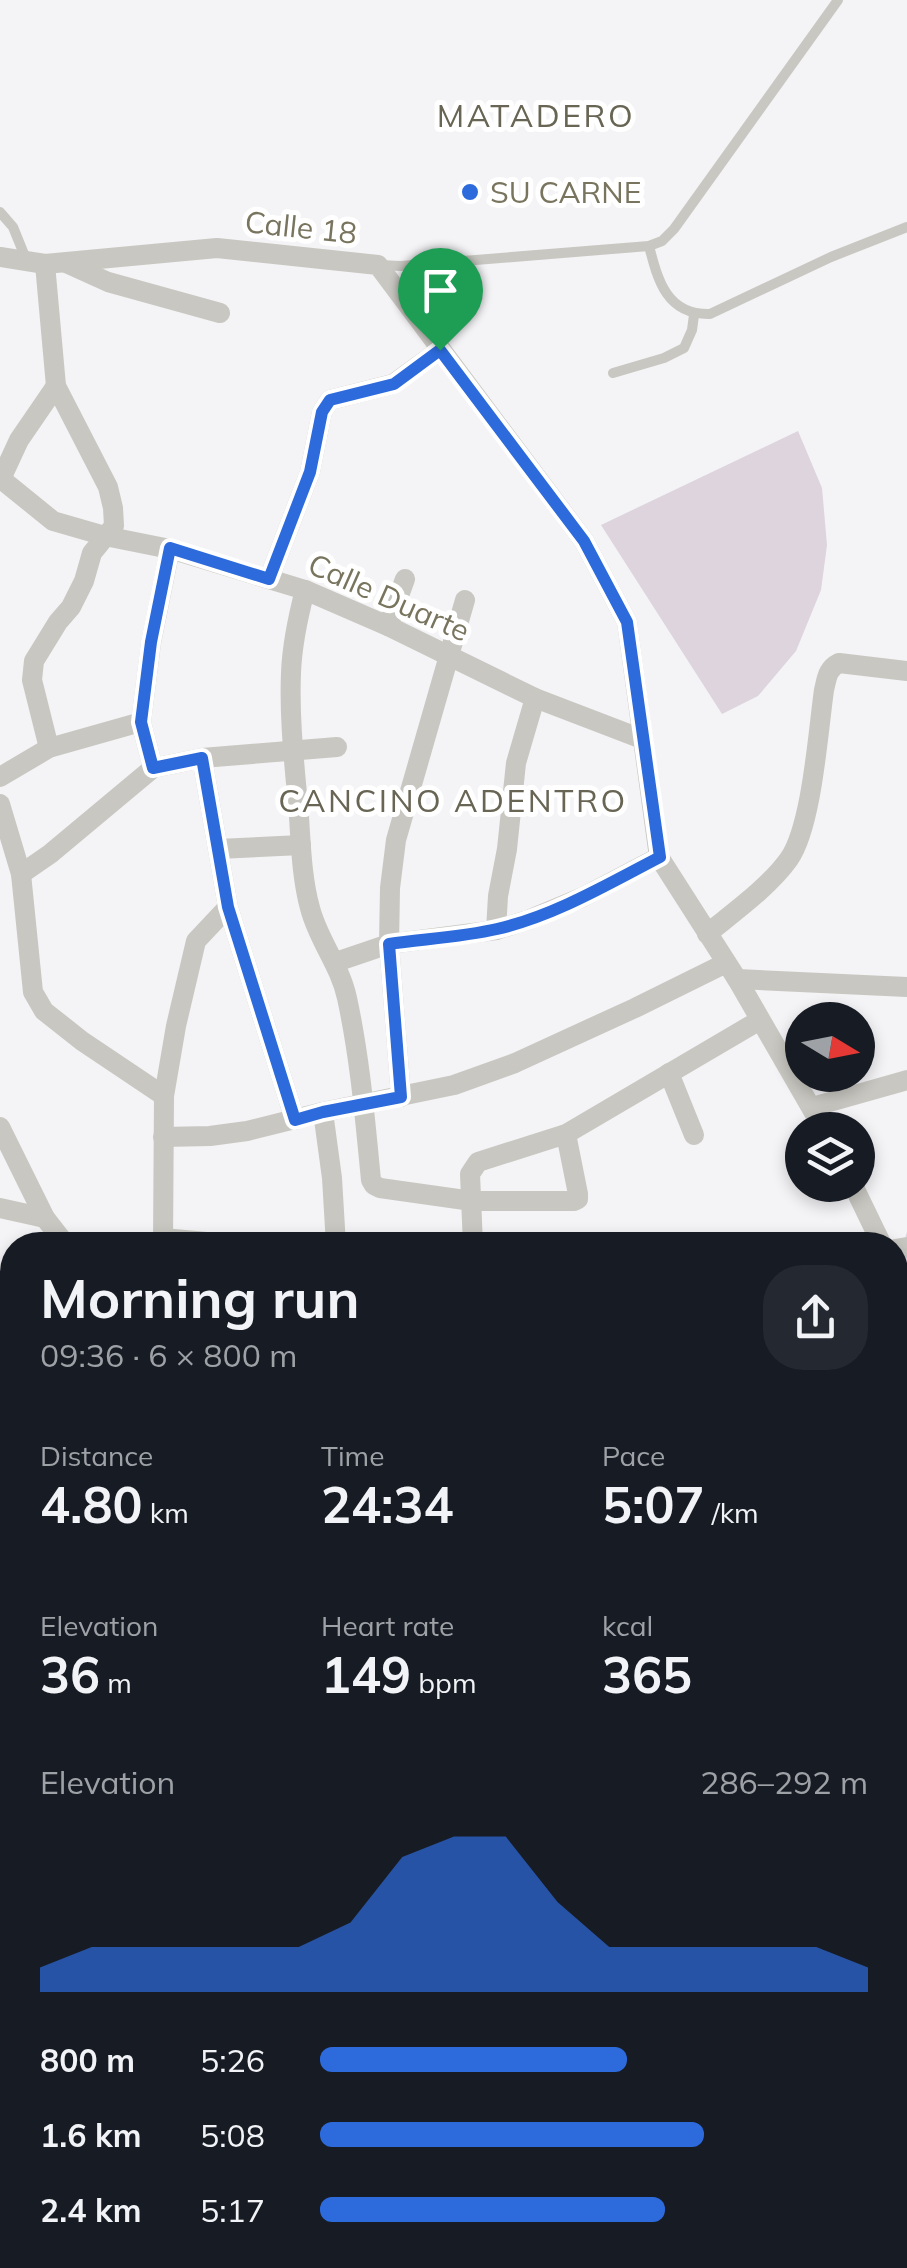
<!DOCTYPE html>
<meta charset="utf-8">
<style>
:root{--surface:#171b24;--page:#242831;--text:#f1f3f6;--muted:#9ea1a6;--accent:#2d6bdc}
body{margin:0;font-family:Mulish,sans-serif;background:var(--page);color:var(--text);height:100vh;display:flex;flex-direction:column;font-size:38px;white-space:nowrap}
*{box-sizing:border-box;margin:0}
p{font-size:32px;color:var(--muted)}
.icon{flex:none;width:55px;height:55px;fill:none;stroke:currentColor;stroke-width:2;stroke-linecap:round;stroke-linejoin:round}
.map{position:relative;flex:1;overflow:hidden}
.panel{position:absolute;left:0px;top:1232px;width:908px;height:1038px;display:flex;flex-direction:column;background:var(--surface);border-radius:40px 40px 0 0;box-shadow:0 5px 15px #0003}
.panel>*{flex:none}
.needle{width:65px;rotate:100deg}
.fabs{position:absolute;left:785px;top:1002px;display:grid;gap:20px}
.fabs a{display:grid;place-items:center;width:90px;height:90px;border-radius:50%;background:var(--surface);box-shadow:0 5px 15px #0003;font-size:50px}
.pin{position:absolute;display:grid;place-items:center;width:85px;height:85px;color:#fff;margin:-102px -42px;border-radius:50% 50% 50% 0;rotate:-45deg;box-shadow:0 0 10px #0007}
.pin .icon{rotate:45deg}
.round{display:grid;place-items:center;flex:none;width:105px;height:105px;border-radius:40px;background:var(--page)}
.headline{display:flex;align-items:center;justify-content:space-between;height:170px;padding:0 40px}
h1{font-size:55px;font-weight:700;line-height:75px}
.figures{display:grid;grid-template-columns:repeat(3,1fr);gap:15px;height:170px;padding:10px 40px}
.figures div{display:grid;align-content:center}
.figures b{font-size:50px;font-weight:700}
.figures small{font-size:28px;font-weight:400}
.figures p{font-size:28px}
.chart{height:280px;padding:20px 40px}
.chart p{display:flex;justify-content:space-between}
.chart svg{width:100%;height:180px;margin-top:10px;fill:var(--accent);opacity:.7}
ul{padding:0 40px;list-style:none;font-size:32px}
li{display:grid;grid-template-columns:160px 120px 1fr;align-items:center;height:75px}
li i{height:25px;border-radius:12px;background:var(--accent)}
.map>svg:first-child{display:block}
.park{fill:#ddd4dd}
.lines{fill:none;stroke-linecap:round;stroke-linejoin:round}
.stream{stroke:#ccc8be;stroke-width:5}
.building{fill:#b6b4a9;stroke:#d6d5d7;stroke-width:2.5}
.lane{stroke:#c8c7c1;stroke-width:10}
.street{stroke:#c8c7c1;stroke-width:20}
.route-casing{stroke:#fff;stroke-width:20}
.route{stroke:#2d6bdc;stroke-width:12}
.poi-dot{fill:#2d6bdc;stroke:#fff;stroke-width:4}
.labels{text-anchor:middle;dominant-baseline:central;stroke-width:10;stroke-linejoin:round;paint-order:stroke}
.poi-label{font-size:30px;fill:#78745e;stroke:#fff;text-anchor:start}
.street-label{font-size:30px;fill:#78745e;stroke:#fff}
.neighbourhood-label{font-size:32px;letter-spacing:2.5px;fill:#686554;stroke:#fff}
</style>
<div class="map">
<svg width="907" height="2268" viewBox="0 0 907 2268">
<rect width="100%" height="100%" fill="#f4f3f6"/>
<!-- park -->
<g class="park">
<polygon points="798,431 822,488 827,545 821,590 796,651 758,696 722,714 601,525"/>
<polygon points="907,1232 907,2268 896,2268 894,2258 895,1269"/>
</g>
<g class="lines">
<!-- stream -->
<g class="stream">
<polyline points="895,1688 907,1690"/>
<polyline points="0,1952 12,1940"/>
</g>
</g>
<!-- building -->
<polygon class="building" points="361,2258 380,2258 388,2268 359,2268 355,2262"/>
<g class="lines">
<!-- lane -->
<g class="lane">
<polyline points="0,212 13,227 26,259"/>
<path d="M649 246C658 281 667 315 710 314L831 257 907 227"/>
<polyline points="379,265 401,266 649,246 662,241 674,229 838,0"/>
<polyline points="613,373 664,358 684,348 692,330 694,315"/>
</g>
<!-- street -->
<g class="street">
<polyline points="0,257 45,264 217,248 378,265 584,541 627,622 659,857 737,979 824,1130"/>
<polyline points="66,263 108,282 220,313"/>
<polyline points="45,264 56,386 108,487 113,508 114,526 92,553 84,581 71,607 58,622 34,661 32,680 49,748"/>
<polyline points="0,478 53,521 105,536 170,549 305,590 388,626 535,698 642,739"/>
<polyline points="0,481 19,440 56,386"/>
<polyline points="269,579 310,472 322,412 330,400 393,384 440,350"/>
<path d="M305 590C298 617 292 645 291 673 289 721 295 769 299 817 301 847 302 879 310 908 318 940 340 965 347 998 360 1058 365 1119 371 1180L374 1185 380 1188 472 1201H574L578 1199V1194L566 1134"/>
<polyline points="388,626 405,579"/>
<polyline points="202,758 228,907 295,1120"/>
<polyline points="153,768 141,722 151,643 170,549"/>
<polyline points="0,777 49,748 141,722"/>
<polyline points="0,804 21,874 33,992 44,1011 82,1041 164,1096"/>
<polyline points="218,849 301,845"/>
<polyline points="21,874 50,854 153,768 202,758 337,747"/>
<polyline points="496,930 498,896 507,849 516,763 535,698"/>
<path d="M707 934C734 912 769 887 789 859 812 826 818 732 824 690 827 678 827 669 839 663L907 671"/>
<polyline points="336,962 389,944 496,930 528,920 583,897 659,857"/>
<polyline points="737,979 907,987"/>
<polyline points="669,1073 694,1135"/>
<polyline points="401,1097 389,944 390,888 396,840 465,600"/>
<polyline points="812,1107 907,1080"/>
<polyline points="323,1112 332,1178 336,1245"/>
<polyline points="0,1127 45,1218 66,1245"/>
<polyline points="163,1137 210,1136 247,1131 323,1112 454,1085 515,1063 635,1008 726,963"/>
<polyline points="853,1185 882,1245"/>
<polyline points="0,1208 45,1218"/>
<polyline points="163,1238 239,1245"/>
<polyline points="163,1245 164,1096 176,1026 196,941 228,907"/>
<polyline points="473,1245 470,1174 478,1162 566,1134 760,1020"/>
<polyline points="751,1245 757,1245"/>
<polyline points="895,1249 907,1247"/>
<polyline points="895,1290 901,1312 904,1341 895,1421"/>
<polyline points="0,1368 12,1376"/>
<polyline points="0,1487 12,1476"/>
<polyline points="0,1645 10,1633"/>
<polyline points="0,2182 12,2179"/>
<polyline points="2,2268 13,2258"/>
<polyline points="154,2268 167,2258"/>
<polyline points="328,2268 341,2258"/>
<polyline points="495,2268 509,2258"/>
<polyline points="675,2268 689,2258 695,2258"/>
</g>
</g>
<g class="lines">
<!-- route casing -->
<g class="route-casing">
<path id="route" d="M440 350 584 541 627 622 660 857C608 884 554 916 497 929 462 937 424 939 389 944L401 1097 323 1112 295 1120 228 907 202 758 153 768 141 722 151 642 170 548 269 579 310 472 322 412 330 400 394 384Z"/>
</g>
<!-- route -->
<use href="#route" class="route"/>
</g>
<!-- markers -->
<circle class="poi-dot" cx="470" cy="192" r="10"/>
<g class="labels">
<!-- poi labels -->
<g class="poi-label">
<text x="490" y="192">SU CARNE</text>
</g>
<!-- street labels -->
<g class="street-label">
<text transform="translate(301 227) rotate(6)">Calle 18</text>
<text transform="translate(389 597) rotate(24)">Calle Duarte</text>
</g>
<!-- neighbourhood labels -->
<g class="neighbourhood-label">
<text x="536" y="115">MATADERO</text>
<text x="453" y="800">CANCINO ADENTRO</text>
</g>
</g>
</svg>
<div class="fabs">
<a><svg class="needle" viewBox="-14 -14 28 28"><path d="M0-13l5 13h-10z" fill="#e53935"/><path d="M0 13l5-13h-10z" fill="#9ea1a6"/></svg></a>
<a><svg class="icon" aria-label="layers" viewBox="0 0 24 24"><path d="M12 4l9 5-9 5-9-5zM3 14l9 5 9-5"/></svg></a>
</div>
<div class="pin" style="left:440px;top:350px;background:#1e9e55"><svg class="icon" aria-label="arrive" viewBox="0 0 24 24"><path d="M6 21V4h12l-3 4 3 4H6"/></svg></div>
<section class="panel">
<div class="headline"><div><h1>Morning run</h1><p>09:36 · 6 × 800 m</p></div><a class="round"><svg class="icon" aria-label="share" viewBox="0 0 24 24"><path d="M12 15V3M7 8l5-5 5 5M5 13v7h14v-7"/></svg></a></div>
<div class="figures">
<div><p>Distance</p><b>4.80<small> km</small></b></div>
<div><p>Time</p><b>24:34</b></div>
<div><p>Pace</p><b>5:07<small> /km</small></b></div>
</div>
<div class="figures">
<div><p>Elevation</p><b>36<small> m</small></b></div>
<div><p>Heart rate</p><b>149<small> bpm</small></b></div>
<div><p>kcal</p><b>365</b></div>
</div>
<div class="chart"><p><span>Elevation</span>286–292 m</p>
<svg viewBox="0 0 160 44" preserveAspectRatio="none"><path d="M0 44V38L10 33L20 33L30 33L40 33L50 33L60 27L70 11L80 6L90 6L100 22L110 33L120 33L130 33L140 33L150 33L160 38V44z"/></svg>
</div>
<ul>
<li><b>800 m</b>5:26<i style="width:56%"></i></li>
<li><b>1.6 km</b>5:08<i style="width:70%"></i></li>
<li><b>2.4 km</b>5:17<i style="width:63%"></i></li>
</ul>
</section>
</div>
